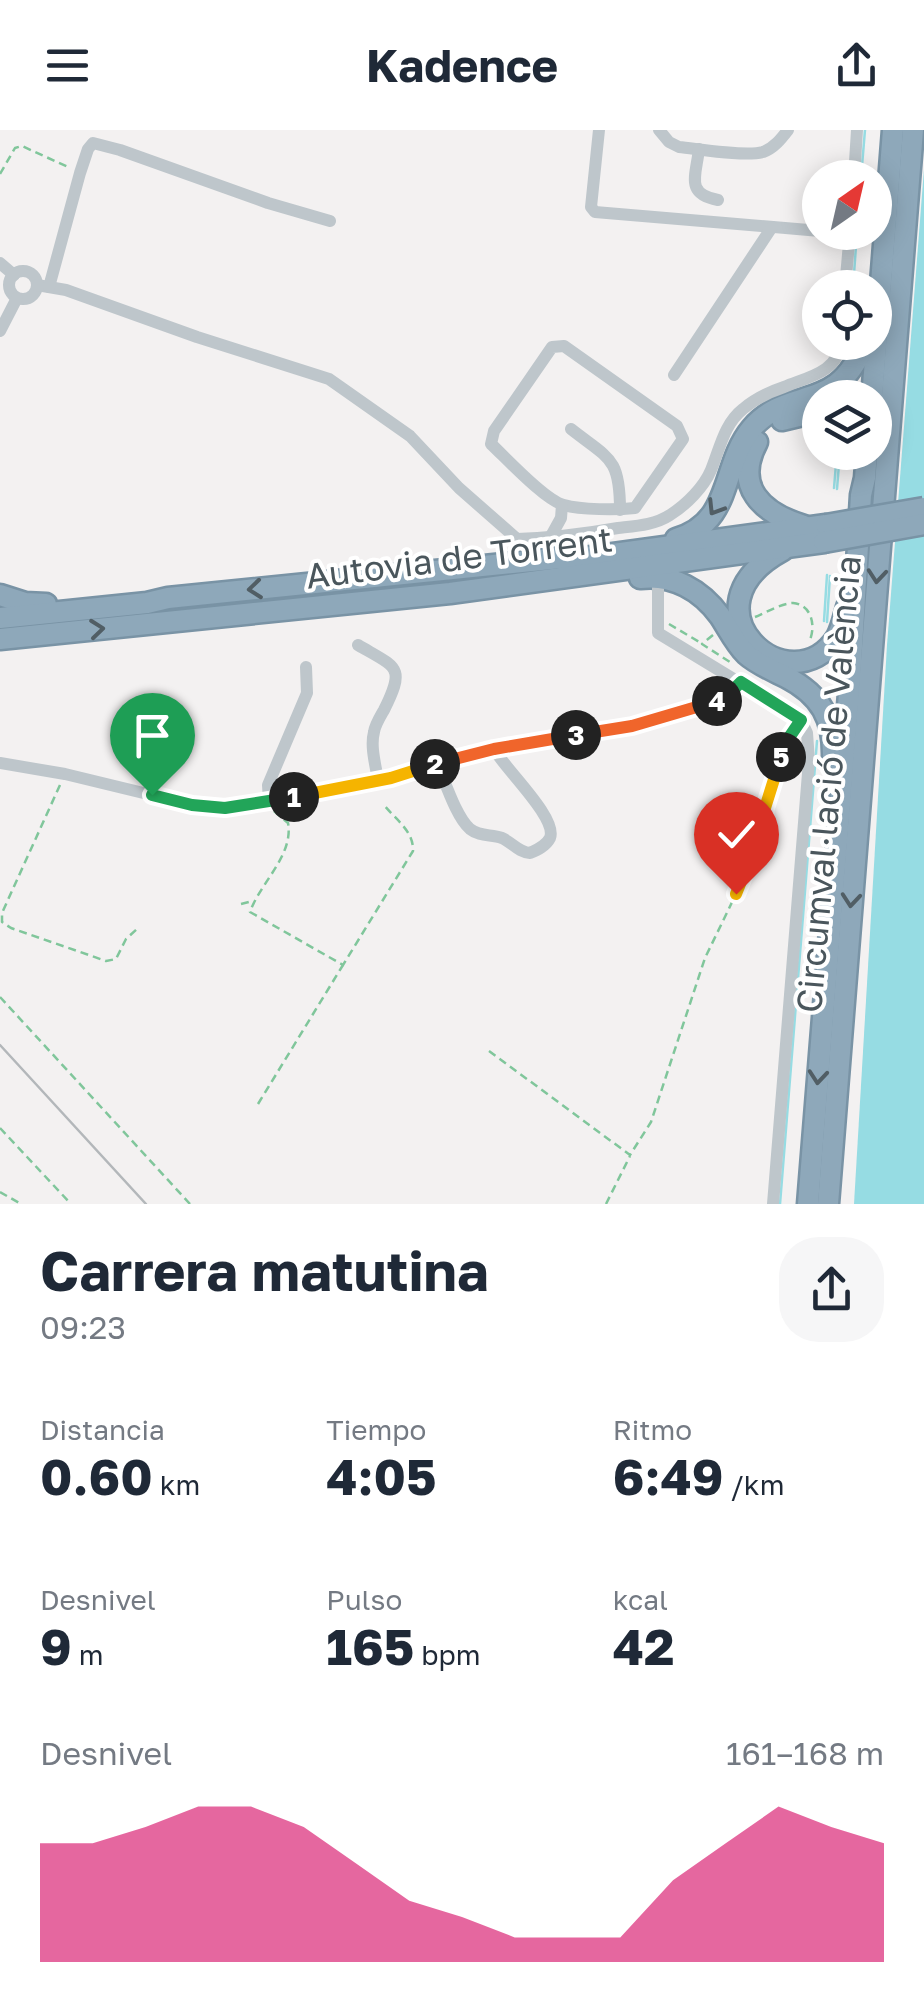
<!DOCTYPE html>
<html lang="es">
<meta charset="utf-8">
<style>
:root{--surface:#fff;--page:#f6f6f7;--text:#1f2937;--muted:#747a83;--accent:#db2777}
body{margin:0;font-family:"Golos Text",sans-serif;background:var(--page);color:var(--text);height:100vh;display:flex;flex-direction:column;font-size:38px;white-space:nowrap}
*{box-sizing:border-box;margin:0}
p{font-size:32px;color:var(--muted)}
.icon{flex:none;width:55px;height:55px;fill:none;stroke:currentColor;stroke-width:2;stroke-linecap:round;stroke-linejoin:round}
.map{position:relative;height:1074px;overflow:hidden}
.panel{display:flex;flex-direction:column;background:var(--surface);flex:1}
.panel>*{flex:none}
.needle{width:65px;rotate:34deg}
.tools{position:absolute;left:802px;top:30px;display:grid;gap:20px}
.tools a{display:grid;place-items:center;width:90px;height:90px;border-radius:50%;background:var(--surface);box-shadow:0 5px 25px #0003;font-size:50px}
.pin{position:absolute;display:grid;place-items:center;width:85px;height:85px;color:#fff;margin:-102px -42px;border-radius:50% 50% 50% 0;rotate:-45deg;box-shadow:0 0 10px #0007}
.pin .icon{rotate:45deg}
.km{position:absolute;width:50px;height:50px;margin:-25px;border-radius:50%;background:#222;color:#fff;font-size:28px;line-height:50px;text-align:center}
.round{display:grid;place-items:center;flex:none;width:105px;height:105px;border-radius:40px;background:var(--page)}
.head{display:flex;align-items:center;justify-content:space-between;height:170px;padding:0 40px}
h1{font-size:55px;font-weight:700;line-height:75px}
.metrics{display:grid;grid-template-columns:repeat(3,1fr);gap:15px;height:170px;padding:10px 40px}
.metrics div{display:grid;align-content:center}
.metrics b{font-size:50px;font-weight:700}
.metrics small{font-size:28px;font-weight:400}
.metrics p{font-size:28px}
.chart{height:280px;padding:20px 40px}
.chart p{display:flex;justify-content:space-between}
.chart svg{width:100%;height:180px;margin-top:10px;fill:var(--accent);opacity:.7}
header{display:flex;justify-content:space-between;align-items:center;height:130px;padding:0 40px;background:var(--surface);font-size:45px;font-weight:700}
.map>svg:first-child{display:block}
.water{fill:#96dce3}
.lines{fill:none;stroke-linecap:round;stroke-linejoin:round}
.stream{stroke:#96dce3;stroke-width:2.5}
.highway-casing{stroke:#7993a5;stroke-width:25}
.path{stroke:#80c69b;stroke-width:2.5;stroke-dasharray:8 5;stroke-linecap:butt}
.minor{stroke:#bec6cb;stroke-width:12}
.highway{stroke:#8ea8ba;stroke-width:20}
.rail{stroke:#b3b7ba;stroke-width:2.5}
.highway-bridge-casing{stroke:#7993a5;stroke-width:25;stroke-linecap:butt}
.highway-bridge{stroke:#8ea8ba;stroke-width:20}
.oneway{stroke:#515e65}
.split-1-casing{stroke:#fff;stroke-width:20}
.split-2-casing{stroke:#fff;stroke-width:20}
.split-3-casing{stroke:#fff;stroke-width:20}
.split-4-casing{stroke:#fff;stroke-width:20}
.split-5-casing{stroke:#fff;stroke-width:20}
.split-6-casing{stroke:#fff;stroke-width:20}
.split-1{stroke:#22a559;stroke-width:12}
.split-2{stroke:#f5b400;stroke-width:12}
.split-3{stroke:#f0652b;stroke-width:12}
.split-4{stroke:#f0652b;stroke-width:12}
.split-5{stroke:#22a559;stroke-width:12}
.split-6{stroke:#f5b400;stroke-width:12}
.labels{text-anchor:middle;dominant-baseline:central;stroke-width:8;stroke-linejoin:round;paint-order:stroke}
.street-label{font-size:35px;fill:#4a565c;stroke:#fff}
</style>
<header><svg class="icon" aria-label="menu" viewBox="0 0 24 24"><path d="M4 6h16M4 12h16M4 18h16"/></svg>Kadence<svg class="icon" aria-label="share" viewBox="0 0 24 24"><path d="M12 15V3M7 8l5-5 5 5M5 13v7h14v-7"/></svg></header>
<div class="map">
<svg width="924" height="1074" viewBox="0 0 924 1074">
<rect width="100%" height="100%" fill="#f3f1f1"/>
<!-- water -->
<polygon class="water" points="924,39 924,1074 854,1074 887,515"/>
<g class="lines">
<!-- stream -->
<g class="stream">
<polyline points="861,48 865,0"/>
<polyline points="853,158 857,102"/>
<polyline points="848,215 848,212"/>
<polyline points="834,358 836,334"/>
<polyline points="837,359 839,334"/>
<polyline points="824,491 827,445"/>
<polyline points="827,492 830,446"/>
<polyline points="780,1074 817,611"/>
</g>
<!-- highway casing -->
<g class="highway-casing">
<g id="highway">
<polyline points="872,268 893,0"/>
<polyline points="782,290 803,285 820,287"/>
<path d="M757 312C733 357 762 383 804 396"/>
<path d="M676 409C734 392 720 336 752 298 789 255 838 285 865 212"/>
<path d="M783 420C676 478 790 579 837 507 842 498 844 487 847 477"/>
<path d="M640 448C673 444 701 460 720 486 728 498 735 513 746 524 757 534 772 540 786 547 821 565 834 589 833 628"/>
<polyline points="0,465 25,473 46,474"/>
<polyline points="0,488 147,473 168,468 561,428 584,428 826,395"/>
<polyline points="0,509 450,463 824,412"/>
<polyline points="808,1074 850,551 861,365 865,348 867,322"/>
<polyline points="828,1074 913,0"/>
</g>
</g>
<!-- path -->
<g class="path">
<polyline points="0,44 15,18 22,16 68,37"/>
<path d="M755 487C765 483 782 473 793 473 813 475 816 498 809 512"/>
<polyline points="669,494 701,513"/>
<polyline points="713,505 702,514 733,534"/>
<polyline points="60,655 2,783 2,792 11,798 106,831 116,829 126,809 137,799"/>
<path d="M274 681 288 693C294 725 260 753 250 782L343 835 413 721C414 701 395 689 384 675"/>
<polyline points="241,774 253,771"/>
<polyline points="0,867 190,1074"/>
<polyline points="489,921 630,1025 651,992 705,828 736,764 763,696 765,679 785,612 794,599"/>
<polyline points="258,974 343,835"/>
<polyline points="0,998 71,1074"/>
<polyline points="0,1062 21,1074"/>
<polyline points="606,1074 630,1026"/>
</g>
<!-- minor -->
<g class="minor">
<polyline points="599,0 591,77 595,82 820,101"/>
<path d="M659 0 669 12 679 17C699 19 745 27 763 22 774 18 781 9 788 0"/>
<path d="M699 19C696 46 685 64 718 70"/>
<polyline points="854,48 857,0"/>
<polyline points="0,133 14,145"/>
<circle cx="23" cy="155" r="14"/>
<path d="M37 155 66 160 197 207 329 249 410 306 459 358 517 409C552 408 584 404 618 398 635 396 655 395 670 385 686 375 704 357 711 340 720 318 724 294 743 279 755 269 769 262 784 257 807 247 838 243 841 212"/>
<polyline points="49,157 80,43 88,19 93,13 120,20 268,73 330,91"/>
<polyline points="845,158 850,102"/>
<polyline points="0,201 17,168"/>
<path d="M564 216 677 296 683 309 635 378C617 380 581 380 564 375 546 371 507 329 491 314L494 301 552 217Z"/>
<polyline points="674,245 772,97"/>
<path d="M571 299C609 329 620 327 620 380"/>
<polyline points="550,408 561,388 562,375"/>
<polyline points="658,458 658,503 801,590 807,603 809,631 773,1074"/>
<path d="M358 515C397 538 406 536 384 580 380 587 375 595 374 602 370 617 376 636 378 651"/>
<polyline points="0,633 65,644 193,675 236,678 391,648 452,628 494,619 632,596 720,570 732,561 741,552"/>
<path d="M437 633C445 651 456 687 470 699 480 707 491 704 502 708 513 713 518 722 530 723 537 720 546 716 550 708 558 688 504 638 494 619"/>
<polyline points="269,671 268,655 307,563 306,537"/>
</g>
<!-- highway -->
<use href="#highway" class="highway"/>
<!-- rail -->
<polyline class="rail" points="0,915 146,1074"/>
<!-- highway-bridge casing -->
<g class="highway-bridge-casing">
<g id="highway-bridge">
<polyline points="826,395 924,378"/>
<polyline points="824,412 924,394"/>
</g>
</g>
<!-- highway-bridge -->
<use href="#highway-bridge" class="highway-bridge"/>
</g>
<!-- one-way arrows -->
<defs><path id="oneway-chevron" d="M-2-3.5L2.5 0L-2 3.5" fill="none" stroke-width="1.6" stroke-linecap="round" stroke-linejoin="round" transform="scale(2.5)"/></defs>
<g class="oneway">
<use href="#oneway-chevron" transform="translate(715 378) rotate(122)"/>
<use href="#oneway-chevron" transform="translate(877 446) rotate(95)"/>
<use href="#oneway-chevron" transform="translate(255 459) rotate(174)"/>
<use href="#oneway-chevron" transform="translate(97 499) rotate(-6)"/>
<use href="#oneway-chevron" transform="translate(851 770) rotate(95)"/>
<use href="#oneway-chevron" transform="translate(818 947) rotate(95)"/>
</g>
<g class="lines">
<!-- split-1 casing -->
<g class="split-1-casing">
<polyline id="split-1" points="152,665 192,675 225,678 294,667"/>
</g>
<!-- split-2 casing -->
<g class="split-2-casing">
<polyline id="split-2" points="294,667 391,648 435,634"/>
</g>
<!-- split-3 casing -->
<g class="split-3-casing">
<polyline id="split-3" points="435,634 494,619 576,605"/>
</g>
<!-- split-4 casing -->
<g class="split-4-casing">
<polyline id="split-4" points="576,605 632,596 717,571"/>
</g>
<!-- split-5 casing -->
<g class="split-5-casing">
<polyline id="split-5" points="717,571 732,561 741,552 801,590 786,612 781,627"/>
</g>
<!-- split-6 casing -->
<g class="split-6-casing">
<polyline id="split-6" points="736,764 763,696 765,678 781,627"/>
</g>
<!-- split-1 -->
<use href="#split-1" class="split-1"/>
<!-- split-2 -->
<use href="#split-2" class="split-2"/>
<!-- split-3 -->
<use href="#split-3" class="split-3"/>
<!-- split-4 -->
<use href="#split-4" class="split-4"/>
<!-- split-5 -->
<use href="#split-5" class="split-5"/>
<!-- split-6 -->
<use href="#split-6" class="split-6"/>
</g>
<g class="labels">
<!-- street labels -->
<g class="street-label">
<text transform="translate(459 427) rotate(-7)">Autovia de Torrent</text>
<text transform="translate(828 654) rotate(-85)">Circumval·lació de València</text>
</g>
</g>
</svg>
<div class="tools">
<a><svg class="needle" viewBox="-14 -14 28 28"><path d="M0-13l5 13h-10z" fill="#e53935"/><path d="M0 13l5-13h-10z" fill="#747a83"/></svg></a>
<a><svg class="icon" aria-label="locate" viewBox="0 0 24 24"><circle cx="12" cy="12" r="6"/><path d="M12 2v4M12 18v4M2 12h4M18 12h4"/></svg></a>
<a><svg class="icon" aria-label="layers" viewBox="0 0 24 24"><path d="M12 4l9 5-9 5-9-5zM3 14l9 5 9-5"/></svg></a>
</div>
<div class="pin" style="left:152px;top:665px;background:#1e9e55"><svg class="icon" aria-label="arrive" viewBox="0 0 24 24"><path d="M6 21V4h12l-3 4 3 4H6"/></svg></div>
<div class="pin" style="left:736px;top:764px;background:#d93025"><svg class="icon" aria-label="check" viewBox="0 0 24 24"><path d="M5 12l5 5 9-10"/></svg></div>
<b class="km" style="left:294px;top:667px">1</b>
<b class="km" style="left:435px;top:634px">2</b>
<b class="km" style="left:576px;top:605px">3</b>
<b class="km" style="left:717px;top:571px">4</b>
<b class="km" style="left:781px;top:627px">5</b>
</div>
<section class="panel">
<div class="head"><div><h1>Carrera matutina</h1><p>09:23</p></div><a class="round"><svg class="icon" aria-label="share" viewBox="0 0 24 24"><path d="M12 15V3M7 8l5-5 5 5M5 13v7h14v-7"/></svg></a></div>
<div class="metrics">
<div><p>Distancia</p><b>0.60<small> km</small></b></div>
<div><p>Tiempo</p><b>4:05</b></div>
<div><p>Ritmo</p><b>6:49<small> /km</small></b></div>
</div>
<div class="metrics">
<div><p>Desnivel</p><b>9<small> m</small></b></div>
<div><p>Pulso</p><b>165<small> bpm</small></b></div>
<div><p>kcal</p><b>42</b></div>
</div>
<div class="chart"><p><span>Desnivel</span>161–168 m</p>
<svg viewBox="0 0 160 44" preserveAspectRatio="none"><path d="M0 44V15L10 15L20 11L30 6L40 6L50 11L60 20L70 29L80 33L90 38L100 38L110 38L120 24L130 15L140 6L150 11L160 15V44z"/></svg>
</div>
</section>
